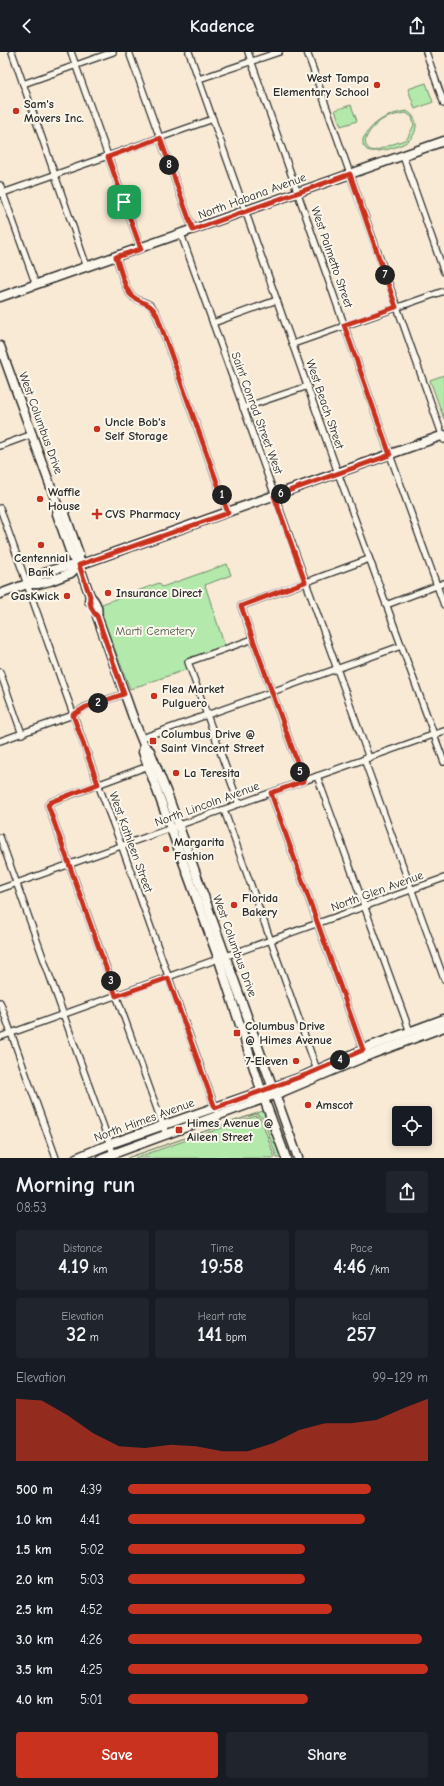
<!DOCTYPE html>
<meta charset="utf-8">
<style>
:root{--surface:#171b24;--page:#20242c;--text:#f1f3f6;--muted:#9ea1a6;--accent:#c8321e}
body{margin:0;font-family:"Comic Neue",sans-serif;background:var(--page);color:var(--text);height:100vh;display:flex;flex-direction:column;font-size:15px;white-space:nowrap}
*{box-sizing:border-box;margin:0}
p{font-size:13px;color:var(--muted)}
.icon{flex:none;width:22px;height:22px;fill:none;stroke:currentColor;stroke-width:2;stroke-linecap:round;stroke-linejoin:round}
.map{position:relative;height:1106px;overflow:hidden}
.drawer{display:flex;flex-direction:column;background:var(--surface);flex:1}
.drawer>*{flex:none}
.buttons{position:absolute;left:392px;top:1054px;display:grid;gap:8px}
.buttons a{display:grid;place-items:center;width:40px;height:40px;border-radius:4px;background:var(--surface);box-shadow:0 2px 6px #0003;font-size:20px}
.pin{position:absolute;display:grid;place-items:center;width:34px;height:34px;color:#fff;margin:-17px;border-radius:8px;box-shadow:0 2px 6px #0006}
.km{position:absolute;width:20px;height:20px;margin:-10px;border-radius:50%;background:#222;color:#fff;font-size:11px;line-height:20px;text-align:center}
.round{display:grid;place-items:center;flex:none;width:42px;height:42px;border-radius:4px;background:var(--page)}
.headline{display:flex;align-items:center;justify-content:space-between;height:68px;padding:0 16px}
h1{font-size:22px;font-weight:800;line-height:30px}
.metrics{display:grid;grid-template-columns:repeat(3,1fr);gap:6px;height:68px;padding:4px 16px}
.metrics div{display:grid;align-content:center;border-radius:4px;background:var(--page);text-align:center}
.metrics b{font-size:20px;font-weight:800}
.metrics small{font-size:11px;font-weight:400}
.metrics p{font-size:11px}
.chart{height:112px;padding:8px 16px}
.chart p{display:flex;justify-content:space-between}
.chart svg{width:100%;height:72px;margin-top:4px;fill:var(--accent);opacity:.7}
.button{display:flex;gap:8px;margin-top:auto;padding:8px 16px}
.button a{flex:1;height:46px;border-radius:4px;background:var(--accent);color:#fff;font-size:16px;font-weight:800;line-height:46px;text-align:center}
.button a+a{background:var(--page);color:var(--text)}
ul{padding:0 16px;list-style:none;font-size:13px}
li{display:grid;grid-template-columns:64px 48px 1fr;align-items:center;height:30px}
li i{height:10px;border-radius:5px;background:var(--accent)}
header{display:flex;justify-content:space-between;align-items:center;height:52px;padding:0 16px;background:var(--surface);font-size:18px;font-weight:800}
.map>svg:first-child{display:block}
.green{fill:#b3e9ab;stroke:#6f8a6b;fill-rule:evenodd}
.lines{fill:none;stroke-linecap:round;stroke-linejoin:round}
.street-casing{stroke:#2b2b2b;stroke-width:8}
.secondary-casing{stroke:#2b2b2b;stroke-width:11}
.street{stroke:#fbf7ec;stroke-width:5.5}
.secondary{stroke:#fbf7ec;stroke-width:8}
.route-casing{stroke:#fff;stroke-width:8}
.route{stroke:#c8321e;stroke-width:5}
.poi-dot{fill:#c8321e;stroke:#fbf7ec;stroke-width:1.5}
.labels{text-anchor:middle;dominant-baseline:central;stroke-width:4;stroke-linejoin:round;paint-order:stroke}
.poi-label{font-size:12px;font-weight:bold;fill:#2b2b2b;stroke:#fbf7ec;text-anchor:start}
.street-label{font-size:12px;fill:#2b2b2b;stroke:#fbf7ec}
.park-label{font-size:12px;fill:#4d5a4b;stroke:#fbf7ec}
</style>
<header><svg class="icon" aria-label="back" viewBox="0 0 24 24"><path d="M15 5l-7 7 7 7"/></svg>Kadence<svg class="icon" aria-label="share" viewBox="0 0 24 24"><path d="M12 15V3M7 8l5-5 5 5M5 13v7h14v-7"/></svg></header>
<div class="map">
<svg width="444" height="1106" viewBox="0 0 444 1106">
<rect width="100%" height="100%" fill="#f8ead5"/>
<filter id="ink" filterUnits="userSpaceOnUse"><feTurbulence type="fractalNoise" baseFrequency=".025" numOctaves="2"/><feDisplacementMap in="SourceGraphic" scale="8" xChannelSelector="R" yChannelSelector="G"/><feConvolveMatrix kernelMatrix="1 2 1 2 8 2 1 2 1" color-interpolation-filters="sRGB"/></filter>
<g filter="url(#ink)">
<!-- green -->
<g class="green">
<polygon points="426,31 433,50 415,57 408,37"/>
<polygon points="351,53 357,69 341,74 335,58"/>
<path d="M406 59C419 64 419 81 408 89 401 95 375 102 367 98L363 93V87C372 70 387 62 406 59ZM406 61 412 65 414 73 407 87 377 98C373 99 371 99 368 96 360 88 373 75 379 70 385 65 398 62 406 61Z"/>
<polygon points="444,323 444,367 430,328"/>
<polygon points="227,512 231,523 205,533 225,595 186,609 188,617 130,637 103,566 102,552 159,531 162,535"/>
<polygon points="266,1058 283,1106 277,1106 263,1066 256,1062 127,1106"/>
<polygon points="256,1064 261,1067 275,1106 135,1106"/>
</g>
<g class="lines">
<!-- street casing -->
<g class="street-casing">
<g id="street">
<polyline points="12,0 87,215"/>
<polyline points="71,0 141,197"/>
<polyline points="129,0 193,178"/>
<polyline points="189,0 338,421 444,710"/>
<polyline points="248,0 390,403 444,553"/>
<polyline points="307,0 444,388"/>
<polyline points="426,0 444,52"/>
<polyline points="199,27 279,0"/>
<polyline points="23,32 113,0"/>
<polyline points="403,104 444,220"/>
<polyline points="0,133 36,233"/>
<polyline points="0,142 213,67"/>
<polyline points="181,182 369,706"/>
<path d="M116 205C120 215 124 237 132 244 142 253 149 246 157 263L228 461"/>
<polyline points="213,271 277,248"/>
<polyline points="293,292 444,239"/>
<polyline points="243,356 308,334"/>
<polyline points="0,394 33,382"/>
<polyline points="0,456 98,732 122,795 216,1058"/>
<polyline points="386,553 444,531"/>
<polyline points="0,620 22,682"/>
<polyline points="142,686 401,594"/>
<polyline points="0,689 73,663 85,655 124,642"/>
<polyline points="364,707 444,927"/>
<polyline points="151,713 51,750 48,753 166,1082"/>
<polyline points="317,724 410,980"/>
<polyline points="304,729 241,554 369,507"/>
<polyline points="271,741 363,998"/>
<polyline points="239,752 188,610 253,587"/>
<polyline points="224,758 317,1018"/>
<polyline points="0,785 113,1101"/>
<polyline points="0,837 444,679"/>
<polyline points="0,950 56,1106"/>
<polyline points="0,985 444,826"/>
</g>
</g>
<!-- secondary casing -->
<g class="secondary-casing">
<g id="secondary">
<polyline points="0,245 444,89"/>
<polyline points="0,294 58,455 64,459 79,502 79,513"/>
<polyline points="58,455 57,462 72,505 79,513 90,544 89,549"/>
<path d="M27 532C40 520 61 514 79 513L444 383"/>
<polyline points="0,542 27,532 38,532 50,529 71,521 79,513"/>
<path d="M90 544C95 549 99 556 97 564L135 671 144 693 150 699 168 744 298 1106"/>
<polyline points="144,693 143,700 219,908 264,1047 286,1106"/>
<polyline points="76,1106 110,1092 299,1026 371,994 444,967"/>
<polyline points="102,1106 282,1040 372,1002 444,975"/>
</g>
</g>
<!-- street -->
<use href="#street" class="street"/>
<!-- secondary -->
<use href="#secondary" class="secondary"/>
</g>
</g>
<g class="lines" filter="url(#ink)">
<!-- route casing -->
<g class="route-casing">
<path id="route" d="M160 86 193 178 350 122 396 255 344 273 390 403 274 444 305 530 241 554 304 729 271 741 363 998 308 1022 215 1056 168 926 116 944 48 753 51 750 98 732 73 663 86 655 124 642 97 564C91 558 89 552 90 544L79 513 228 461 157 263C149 248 142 253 132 244 124 237 120 215 116 205L141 197 108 105Z"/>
</g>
<!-- route -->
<use href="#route" class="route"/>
</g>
<!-- markers -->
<g class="poi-dot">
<circle cx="377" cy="33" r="4"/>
<circle cx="16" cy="59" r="4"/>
<circle cx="97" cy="377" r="4"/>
<circle cx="40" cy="447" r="4"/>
<path d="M95 456h4v4h4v4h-4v4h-4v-4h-4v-4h4z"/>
<circle cx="41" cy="493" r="4"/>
<circle cx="108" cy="541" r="4"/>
<circle cx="67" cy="544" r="4"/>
<circle cx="154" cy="644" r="4"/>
<rect x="149" y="685" width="8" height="8" rx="2"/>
<circle cx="176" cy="721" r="4"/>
<circle cx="166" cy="797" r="4"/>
<circle cx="234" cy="853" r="4"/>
<rect x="233" y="977" width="8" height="8" rx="2"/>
<circle cx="296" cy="1009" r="4"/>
<circle cx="308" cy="1053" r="4"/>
<rect x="175" y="1074" width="8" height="8" rx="2"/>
</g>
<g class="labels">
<!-- poi labels -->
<g class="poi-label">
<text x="369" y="26" text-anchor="end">West Tampa<tspan x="369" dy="14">Elementary School</tspan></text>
<text x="24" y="52">Sam's<tspan x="24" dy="14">Movers Inc.</tspan></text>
<text x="105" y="370">Uncle Bob's<tspan x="105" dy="14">Self Storage</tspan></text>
<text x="48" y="440">Waffle<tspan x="48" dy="14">House</tspan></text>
<text x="105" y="462">CVS Pharmacy</text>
<text x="41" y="506" text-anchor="middle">Centennial<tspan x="41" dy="14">Bank</tspan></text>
<text x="116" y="541">Insurance Direct</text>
<text x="59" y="544" text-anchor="end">GasKwick</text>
<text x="162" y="637">Flea Market<tspan x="162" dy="14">Pulguero</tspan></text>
<text x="161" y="682">Columbus Drive @<tspan x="161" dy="14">Saint Vincent Street</tspan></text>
<text x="184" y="721">La Teresita</text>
<text x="174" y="790">Margarita<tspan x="174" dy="14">Fashion</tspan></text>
<text x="242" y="846">Florida<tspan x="242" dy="14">Bakery</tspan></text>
<text x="245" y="974">Columbus Drive<tspan x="245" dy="14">@ Himes Avenue</tspan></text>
<text x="288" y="1009" text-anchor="end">7-Eleven</text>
<text x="316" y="1053">Amscot</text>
<text x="187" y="1071">Himes Avenue @<tspan x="187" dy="14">Aileen Street</tspan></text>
</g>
<!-- street labels -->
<g class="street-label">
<text transform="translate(252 144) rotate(-20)">North Habana Avenue</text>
<text transform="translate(332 205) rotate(71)">West Palmetto Street</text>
<text transform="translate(325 352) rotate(71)">West Beach Street</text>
<text transform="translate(257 361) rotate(70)">Saint Conrad Street West</text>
<text transform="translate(41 371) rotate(70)">West Columbus Drive</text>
<text transform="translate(207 752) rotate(-20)">North Lincoln Avenue</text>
<text transform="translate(131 790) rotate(70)">West Kathleen Street</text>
<text transform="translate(377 839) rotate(-20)">North Glen Avenue</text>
<text transform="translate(235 894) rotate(70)">West Columbus Drive</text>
<text transform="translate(144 1068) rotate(-20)">North Himes Avenue</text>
</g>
<!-- park labels -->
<g class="park-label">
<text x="155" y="579">Marti Cemetery</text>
</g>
</g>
</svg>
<div class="buttons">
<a><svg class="icon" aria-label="locate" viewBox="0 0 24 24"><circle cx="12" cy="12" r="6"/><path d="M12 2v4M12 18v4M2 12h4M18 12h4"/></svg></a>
</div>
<div class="pin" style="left:124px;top:150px;background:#1e9e55"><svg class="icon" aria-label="arrive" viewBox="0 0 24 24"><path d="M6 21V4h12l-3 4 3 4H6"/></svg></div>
<b class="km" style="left:222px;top:443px">1</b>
<b class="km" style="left:98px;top:651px">2</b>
<b class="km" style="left:111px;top:929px">3</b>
<b class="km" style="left:340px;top:1008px">4</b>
<b class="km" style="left:300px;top:720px">5</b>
<b class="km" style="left:281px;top:442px">6</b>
<b class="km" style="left:385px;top:223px">7</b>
<b class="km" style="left:169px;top:113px">8</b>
</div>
<section class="drawer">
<div class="headline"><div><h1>Morning run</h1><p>08:53</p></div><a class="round"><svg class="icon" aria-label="share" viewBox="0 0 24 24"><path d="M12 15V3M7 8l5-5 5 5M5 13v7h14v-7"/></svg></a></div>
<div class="metrics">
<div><p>Distance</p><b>4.19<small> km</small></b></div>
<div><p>Time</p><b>19:58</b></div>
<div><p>Pace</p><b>4:46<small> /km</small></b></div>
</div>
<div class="metrics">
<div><p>Elevation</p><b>32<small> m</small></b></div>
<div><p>Heart rate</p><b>141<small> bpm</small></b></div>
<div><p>kcal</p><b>257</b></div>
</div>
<div class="chart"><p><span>Elevation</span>99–129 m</p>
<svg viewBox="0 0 160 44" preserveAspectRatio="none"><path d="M0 44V6L10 7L20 16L30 27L40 35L50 36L60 34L70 35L80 38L90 38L100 33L110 25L120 21L130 21L140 19L150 12L160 6V44z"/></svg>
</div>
<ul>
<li><b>500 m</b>4:39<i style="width:81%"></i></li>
<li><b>1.0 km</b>4:41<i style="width:79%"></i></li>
<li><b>1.5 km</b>5:02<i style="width:59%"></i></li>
<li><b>2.0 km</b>5:03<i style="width:59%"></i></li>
<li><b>2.5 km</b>4:52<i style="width:68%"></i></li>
<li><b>3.0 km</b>4:26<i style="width:98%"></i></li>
<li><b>3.5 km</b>4:25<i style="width:100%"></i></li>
<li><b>4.0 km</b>5:01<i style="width:60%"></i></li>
</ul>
<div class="button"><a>Save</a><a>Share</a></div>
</section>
